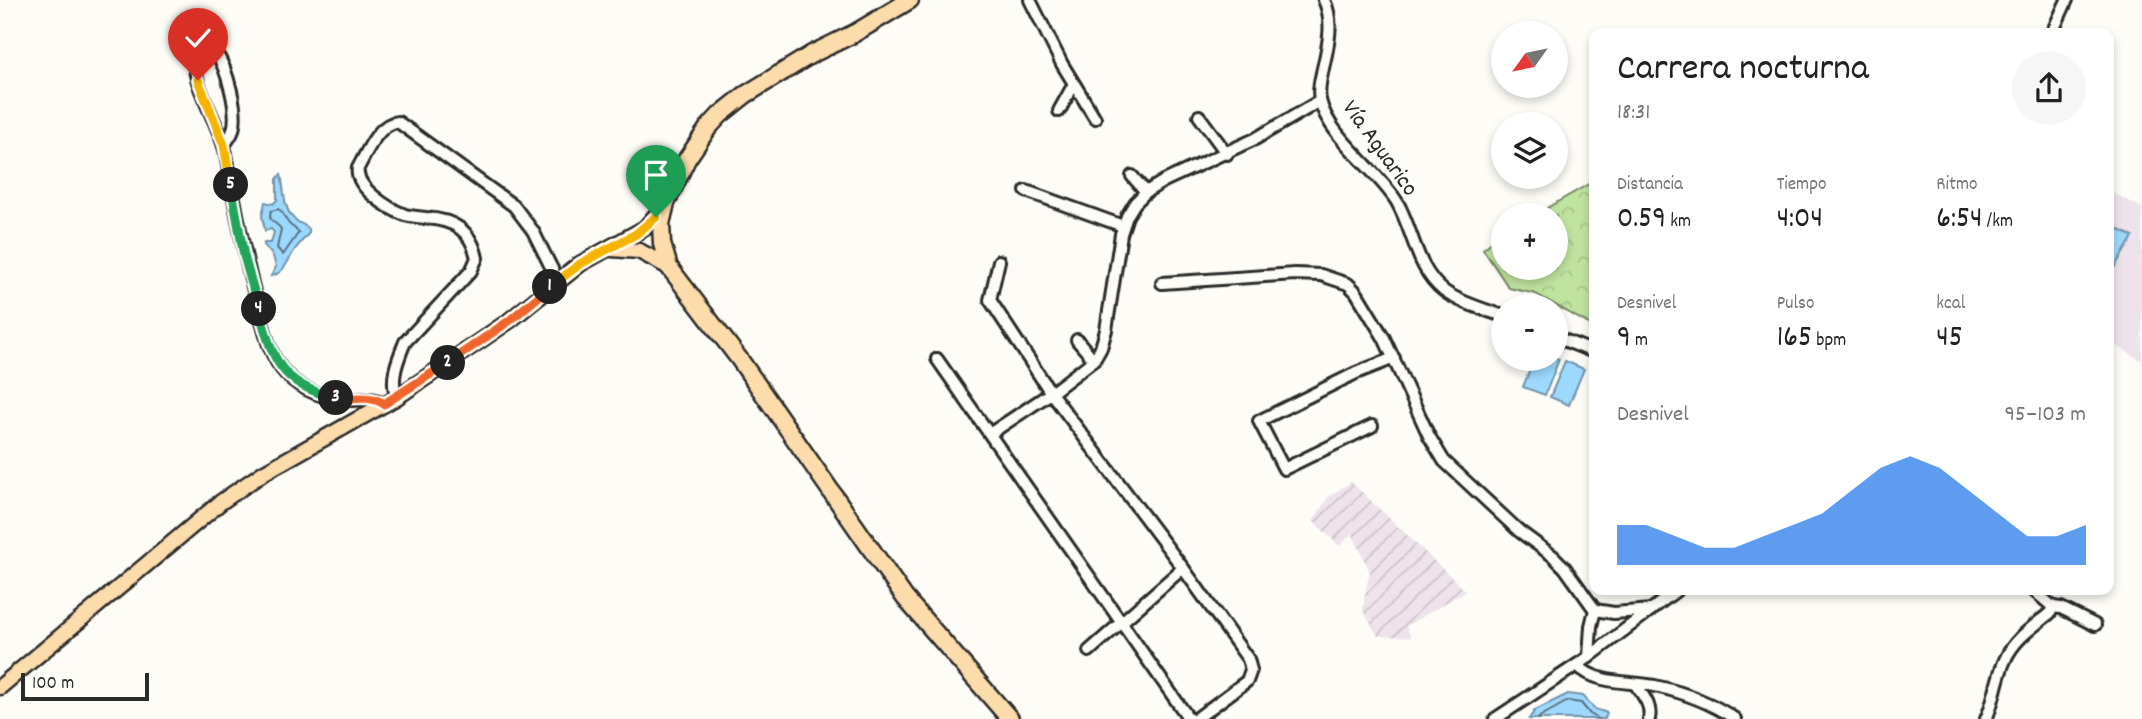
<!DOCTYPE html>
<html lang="es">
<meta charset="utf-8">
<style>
:root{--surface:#fff;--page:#f6f6f6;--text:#202124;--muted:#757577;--accent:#1a73e8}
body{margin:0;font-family:Dekko,sans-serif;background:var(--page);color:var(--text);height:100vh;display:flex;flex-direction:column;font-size:26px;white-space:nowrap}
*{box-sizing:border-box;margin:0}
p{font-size:23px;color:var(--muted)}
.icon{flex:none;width:38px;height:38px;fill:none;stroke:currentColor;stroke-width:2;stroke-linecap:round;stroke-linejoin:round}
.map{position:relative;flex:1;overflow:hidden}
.side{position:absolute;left:1589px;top:28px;width:525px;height:567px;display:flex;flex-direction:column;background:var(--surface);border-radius:14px;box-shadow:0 4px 10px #0003}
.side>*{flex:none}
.needle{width:46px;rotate:237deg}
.controls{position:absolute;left:1491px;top:21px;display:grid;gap:14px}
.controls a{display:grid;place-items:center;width:77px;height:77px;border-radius:50%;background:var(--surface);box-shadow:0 4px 10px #0003;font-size:35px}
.scale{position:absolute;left:21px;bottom:18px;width:128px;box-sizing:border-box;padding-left:7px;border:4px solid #2b2b2b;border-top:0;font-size:19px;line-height:24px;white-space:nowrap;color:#2b2b2b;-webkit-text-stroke:5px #fdfcf7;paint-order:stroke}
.pin{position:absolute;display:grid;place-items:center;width:60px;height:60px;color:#fff;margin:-72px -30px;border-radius:50% 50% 50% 0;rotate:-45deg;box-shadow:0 0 7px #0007}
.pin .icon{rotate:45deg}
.km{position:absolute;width:35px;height:35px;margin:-18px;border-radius:50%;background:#222;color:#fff;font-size:19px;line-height:35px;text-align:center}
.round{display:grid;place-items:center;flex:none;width:74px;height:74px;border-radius:37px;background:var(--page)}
.head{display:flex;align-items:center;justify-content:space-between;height:119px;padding:0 28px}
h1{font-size:38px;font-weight:600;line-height:52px}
.figures{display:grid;grid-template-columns:repeat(3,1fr);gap:10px;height:119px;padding:7px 28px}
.figures div{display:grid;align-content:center}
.figures b{font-size:30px;font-weight:600}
.figures small{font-size:19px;font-weight:400}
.figures p{font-size:19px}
.chart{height:196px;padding:14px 28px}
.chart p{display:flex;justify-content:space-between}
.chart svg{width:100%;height:126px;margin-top:7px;fill:var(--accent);opacity:.7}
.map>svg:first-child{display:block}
.built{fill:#eee2eb}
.industrial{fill:url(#industrial-furrows)}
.forest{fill:url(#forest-crowns);stroke:#758865;stroke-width:2}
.water{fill:#9dd9fe;stroke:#6f93aa;stroke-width:2}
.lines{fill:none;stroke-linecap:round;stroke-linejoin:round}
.shore{stroke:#59717f;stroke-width:2}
.minor-casing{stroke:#2b2b2b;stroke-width:16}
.major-casing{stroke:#2b2b2b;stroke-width:19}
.highway-casing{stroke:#2b2b2b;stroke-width:21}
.minor{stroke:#fdfcf7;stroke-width:10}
.major{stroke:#fddcac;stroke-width:14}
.highway{stroke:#fddcac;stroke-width:16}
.split-1-casing{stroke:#fff;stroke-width:14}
.split-2-casing{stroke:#fff;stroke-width:14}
.split-3-casing{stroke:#fff;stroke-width:14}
.split-4-casing{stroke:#fff;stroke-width:14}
.split-5-casing{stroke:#fff;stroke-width:14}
.split-6-casing{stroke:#fff;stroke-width:14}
.split-1{stroke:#f5b400;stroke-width:9}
.split-2{stroke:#f0652b;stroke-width:9}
.split-3{stroke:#f0652b;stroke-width:9}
.split-4{stroke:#22a559;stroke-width:9}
.split-5{stroke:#22a559;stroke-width:9}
.split-6{stroke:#f5b400;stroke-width:9}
.labels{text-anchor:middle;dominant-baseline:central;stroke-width:7;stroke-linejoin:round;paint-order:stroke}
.street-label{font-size:24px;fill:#2b2b2b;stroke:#fdfcf7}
</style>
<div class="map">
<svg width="2142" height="719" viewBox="0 0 2142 719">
<defs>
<pattern id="industrial-furrows" width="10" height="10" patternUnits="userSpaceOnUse" patternTransform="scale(1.75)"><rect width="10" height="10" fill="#eee2eb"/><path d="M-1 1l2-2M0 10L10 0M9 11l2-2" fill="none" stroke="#ccc2ca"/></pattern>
<pattern id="forest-crowns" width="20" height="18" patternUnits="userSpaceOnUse" patternTransform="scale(1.75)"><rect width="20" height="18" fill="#bfe49f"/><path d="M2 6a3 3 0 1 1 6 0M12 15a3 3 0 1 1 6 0" fill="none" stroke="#a4c489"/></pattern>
</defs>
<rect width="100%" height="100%" fill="#fdfcf7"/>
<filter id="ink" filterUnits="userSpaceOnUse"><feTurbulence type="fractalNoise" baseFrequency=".0143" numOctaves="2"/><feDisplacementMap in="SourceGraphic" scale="14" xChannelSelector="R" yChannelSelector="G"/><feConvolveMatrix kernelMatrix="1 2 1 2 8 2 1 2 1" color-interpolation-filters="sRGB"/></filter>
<g filter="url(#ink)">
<!-- built -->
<polygon class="built" points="2109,191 2142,208 2142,361 2109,341"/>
<!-- industrial -->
<polygon class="industrial" points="1351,482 1466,591 1406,626 1411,637 1378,636 1363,611 1365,593 1370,572 1352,533 1340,546 1313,521 1328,497"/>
<!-- forest -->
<polygon class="forest" points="1594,181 1594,327 1536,294 1509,288 1483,249 1503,233 1503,268 1556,268 1556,215 1535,215"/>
<!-- water -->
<g class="water">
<path d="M281 174C284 187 283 209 294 219 299 224 305 224 309 229V233C304 239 298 245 294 251 288 261 283 274 271 276L276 267 273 256 264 245V243H271L274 232 271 229 265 231 262 216 265 202 273 204 277 200V179Z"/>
<polygon points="2109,224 2133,237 2109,276"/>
<polygon points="1556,358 1559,359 1545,395 1523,387 1534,359"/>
<polygon points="1565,361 1584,369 1569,405 1550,397"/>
<polygon points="1568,694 1583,696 1595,709 1607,713 1605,719 1529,719 1535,710"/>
</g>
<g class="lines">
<!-- shore -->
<g class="shore">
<path d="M278 209 281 211 289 224 299 232 283 255 277 248 281 229C276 221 267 222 271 211Z"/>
<polyline points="1538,719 1541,716 1568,701 1581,703 1590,714 1599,719"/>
</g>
<!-- minor casing -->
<g class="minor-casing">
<g id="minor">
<polyline points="1030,0 1062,64 1095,118"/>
<path d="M1324 0C1335 24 1327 49 1322 73 1320 82 1318 91 1320 100 1328 137 1377 169 1397 202 1414 232 1416 269 1444 291 1458 302 1486 310 1503 316"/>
<polyline points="2052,33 2067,0"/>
<polyline points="1059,111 1074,84"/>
<polyline points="1199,116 1227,154"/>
<path d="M224 145C227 141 232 135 233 130 239 112 227 68 216 53 213 47 208 46 202 45 198 49 194 52 194 58 193 87 220 125 226 154 235 205 244 256 258 306 264 328 269 357 286 374 302 391 326 399 349 400 363 400 372 396 384 404"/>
<polyline points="1132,176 1146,192"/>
<polyline points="1026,191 1123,226"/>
<polyline points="999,261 990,300 1051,393 1183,568 1089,651"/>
<polyline points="1162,283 1295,274 1321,275 1348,284 1356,292 1384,338 1429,436 1444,461 1519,531 1553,556 1565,568 1595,610 1591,626 1589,657"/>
<polyline points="1556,337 1594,352"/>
<polyline points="1077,340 1094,360"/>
<polyline points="937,359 1189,719"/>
<path d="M397 397C389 380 398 359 405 342L471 271 477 258C471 230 454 220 426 218 419 217 412 217 405 215 389 209 354 187 358 168 367 152 378 123 398 122L514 206 533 231 558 281"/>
<polyline points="1372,426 1284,469 1259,421 1356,373 1394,358"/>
<polyline points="991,433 1051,393 1094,360 1101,348 1106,330 1121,234 1127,216 1135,203 1146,192 1164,181 1255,139 1320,101"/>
<polyline points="1183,568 1248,659 1251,670 1247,681 1196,719"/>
<polyline points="2053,607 2061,608 2095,625"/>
<polyline points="1595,610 1614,613 1651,610"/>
<path d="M1577 665C1596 685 1630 681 1655 686 1682 692 1712 703 1735 719"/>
<path d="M1636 685C1643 696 1652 705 1649 719"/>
<polyline points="1495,719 1589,657 1677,590"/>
<path d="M1986 719C1995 700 1996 679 2005 660 2014 639 2033 627 2050 613L2053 607 2033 590"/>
</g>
</g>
<!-- major casing -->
<g class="major-casing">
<g id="major">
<polyline points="612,249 639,251 669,267"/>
<polyline points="0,687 221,502 263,473 397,397 437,370 509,321 580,264 645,228 665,205"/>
</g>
</g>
<!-- highway casing -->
<g class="highway-casing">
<polyline id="highway" points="910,0 855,33 812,54 745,95 720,115 708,128 687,159 666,203 661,224 662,244 669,267 740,360 905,598 1010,719"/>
</g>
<!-- minor -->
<use href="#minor" class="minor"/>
<!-- major -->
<use href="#major" class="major"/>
<!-- highway -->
<use href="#highway" class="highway"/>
</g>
</g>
<g class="lines" filter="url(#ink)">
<!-- split-1 casing -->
<g class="split-1-casing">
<polyline id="split-1" points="550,287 580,264 636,234 656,217"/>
</g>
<!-- split-2 casing -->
<g class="split-2-casing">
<polyline id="split-2" points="448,363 509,321 550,287"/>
</g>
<!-- split-3 casing -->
<g class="split-3-casing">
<path id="split-3" d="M336 398C353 400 370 394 384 404L448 363"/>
</g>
<!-- split-4 casing -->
<g class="split-4-casing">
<path id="split-4" d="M259 309C273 361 280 384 336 398"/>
</g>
<!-- split-5 casing -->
<g class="split-5-casing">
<polyline id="split-5" points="231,185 244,256 259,309"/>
</g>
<!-- split-6 casing -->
<g class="split-6-casing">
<polyline id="split-6" points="198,80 224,145 231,185"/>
</g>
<!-- split-1 -->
<use href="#split-1" class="split-1"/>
<!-- split-2 -->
<use href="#split-2" class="split-2"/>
<!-- split-3 -->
<use href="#split-3" class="split-3"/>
<!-- split-4 -->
<use href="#split-4" class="split-4"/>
<!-- split-5 -->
<use href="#split-5" class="split-5"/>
<!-- split-6 -->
<use href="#split-6" class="split-6"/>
</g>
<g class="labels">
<!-- street labels -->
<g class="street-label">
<text transform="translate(1379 149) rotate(54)">Vía Aguarico</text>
</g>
</g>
</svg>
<div class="controls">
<a><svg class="needle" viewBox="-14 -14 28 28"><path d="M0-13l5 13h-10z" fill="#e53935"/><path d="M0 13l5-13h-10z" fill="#757577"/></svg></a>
<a><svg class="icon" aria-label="layers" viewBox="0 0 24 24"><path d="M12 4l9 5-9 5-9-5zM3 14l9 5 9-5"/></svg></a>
<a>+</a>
<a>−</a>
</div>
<div class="scale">100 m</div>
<div class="pin" style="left:656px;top:217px;background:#1e9e55"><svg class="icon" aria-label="arrive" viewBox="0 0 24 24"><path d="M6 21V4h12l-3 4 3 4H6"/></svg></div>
<div class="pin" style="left:198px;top:80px;background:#d93025"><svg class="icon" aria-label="check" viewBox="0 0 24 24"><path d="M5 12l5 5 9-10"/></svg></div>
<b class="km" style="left:550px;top:287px">1</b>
<b class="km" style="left:448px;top:363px">2</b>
<b class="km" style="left:336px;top:398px">3</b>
<b class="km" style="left:259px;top:309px">4</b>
<b class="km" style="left:231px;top:185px">5</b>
<section class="side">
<div class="head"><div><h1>Carrera nocturna</h1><p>18:31</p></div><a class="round"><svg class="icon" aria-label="share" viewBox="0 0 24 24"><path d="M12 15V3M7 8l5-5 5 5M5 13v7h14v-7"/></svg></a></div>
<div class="figures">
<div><p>Distancia</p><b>0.59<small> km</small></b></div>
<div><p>Tiempo</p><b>4:04</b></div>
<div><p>Ritmo</p><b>6:54<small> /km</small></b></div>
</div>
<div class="figures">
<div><p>Desnivel</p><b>9<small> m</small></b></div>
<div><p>Pulso</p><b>165<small> bpm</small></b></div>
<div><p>kcal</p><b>45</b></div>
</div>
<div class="chart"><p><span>Desnivel</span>95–103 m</p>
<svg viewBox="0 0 160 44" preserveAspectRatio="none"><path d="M0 44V30L10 30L20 34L30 38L40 38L50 34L60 30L70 26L80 18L90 10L100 6L110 10L120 18L130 26L140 34L150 34L160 30V44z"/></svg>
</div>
</section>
</div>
